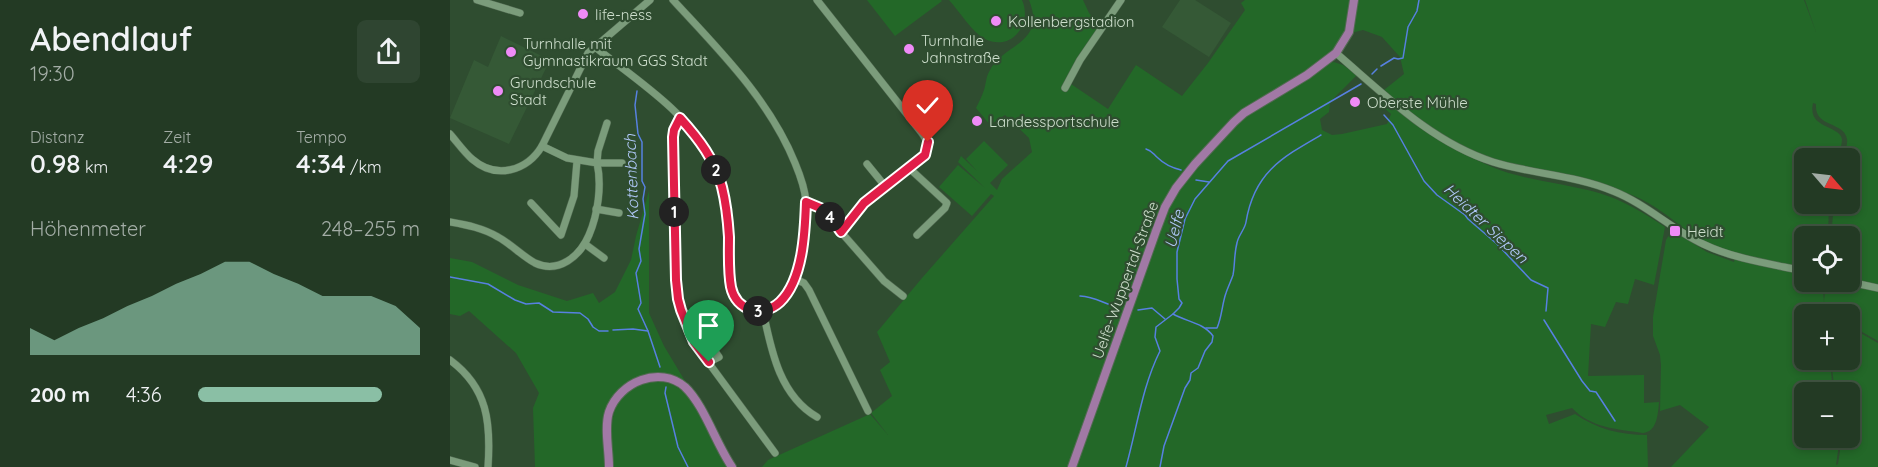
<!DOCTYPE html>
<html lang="de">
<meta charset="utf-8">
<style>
:root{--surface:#233a24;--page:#2f4531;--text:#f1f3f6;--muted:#a3ada6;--line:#405441;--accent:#8abfa5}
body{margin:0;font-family:Quicksand,sans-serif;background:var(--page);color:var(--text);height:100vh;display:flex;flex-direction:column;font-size:22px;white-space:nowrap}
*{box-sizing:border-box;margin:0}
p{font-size:20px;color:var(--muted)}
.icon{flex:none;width:33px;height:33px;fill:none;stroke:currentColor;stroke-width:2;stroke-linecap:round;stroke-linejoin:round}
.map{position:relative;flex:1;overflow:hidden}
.sheet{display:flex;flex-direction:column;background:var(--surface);width:450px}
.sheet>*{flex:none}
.needle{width:39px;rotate:118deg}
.controls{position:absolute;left:1344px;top:148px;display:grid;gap:12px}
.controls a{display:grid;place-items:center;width:66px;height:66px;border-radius:9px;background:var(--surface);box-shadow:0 3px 9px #0003,0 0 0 2px var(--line);font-size:30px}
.pin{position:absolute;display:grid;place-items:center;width:51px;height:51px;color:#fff;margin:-62px -26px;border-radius:50% 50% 50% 0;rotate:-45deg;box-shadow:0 0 6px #0007}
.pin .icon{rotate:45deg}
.km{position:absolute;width:30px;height:30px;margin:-15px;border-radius:50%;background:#222;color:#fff;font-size:16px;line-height:30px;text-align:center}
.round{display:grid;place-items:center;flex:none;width:63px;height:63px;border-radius:9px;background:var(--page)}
.summary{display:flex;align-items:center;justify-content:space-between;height:102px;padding:0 30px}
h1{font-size:33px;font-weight:600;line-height:45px}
.metrics{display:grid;grid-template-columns:repeat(3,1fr);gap:9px;height:102px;padding:6px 30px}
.metrics div{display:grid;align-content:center}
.metrics b{font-size:26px;font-weight:600}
.metrics small{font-size:16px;font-weight:400}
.metrics p{font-size:16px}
.chart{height:168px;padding:12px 30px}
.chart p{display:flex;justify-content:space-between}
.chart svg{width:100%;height:108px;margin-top:6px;fill:var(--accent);opacity:.7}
ul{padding:0 30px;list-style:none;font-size:20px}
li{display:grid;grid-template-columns:96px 72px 1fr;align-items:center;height:45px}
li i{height:15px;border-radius:8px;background:var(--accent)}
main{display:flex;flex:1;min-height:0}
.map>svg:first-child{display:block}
.built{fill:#355936}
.green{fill:#236828}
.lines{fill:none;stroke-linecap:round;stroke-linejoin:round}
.stream{stroke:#5781e0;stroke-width:1.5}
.minor-casing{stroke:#516a51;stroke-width:8}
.major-casing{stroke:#516a51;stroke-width:10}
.minor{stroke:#7b9c7b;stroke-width:7}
.major{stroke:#a179a5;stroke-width:8}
.route-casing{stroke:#fff;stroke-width:12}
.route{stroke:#e11d48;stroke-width:8}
.poi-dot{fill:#ef8bf7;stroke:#2f4d30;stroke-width:2}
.labels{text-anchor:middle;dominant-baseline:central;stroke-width:4.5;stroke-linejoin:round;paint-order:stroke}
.poi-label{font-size:15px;fill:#cddecc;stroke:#2f4d30;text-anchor:start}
.street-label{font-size:15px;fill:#cddecc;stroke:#2f4d30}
.water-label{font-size:16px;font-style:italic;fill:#b1c9f9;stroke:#2f4d30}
</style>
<main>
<section class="sheet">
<div class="summary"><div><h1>Abendlauf</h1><p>19:30</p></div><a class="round"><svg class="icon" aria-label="share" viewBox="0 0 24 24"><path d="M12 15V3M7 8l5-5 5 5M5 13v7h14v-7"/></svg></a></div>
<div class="metrics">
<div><p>Distanz</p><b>0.98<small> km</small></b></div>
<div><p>Zeit</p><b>4:29</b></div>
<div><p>Tempo</p><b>4:34<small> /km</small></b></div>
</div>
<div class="chart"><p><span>Höhenmeter</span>248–255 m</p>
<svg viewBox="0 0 160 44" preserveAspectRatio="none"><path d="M0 44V33L10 38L20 33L30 29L40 24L50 20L60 15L70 11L80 6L90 6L100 11L110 15L120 20L130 20L140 20L150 24L160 33V44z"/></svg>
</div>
<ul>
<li><b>200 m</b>4:36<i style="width:83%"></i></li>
</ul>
</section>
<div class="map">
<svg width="1428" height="467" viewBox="0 0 1428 467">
<rect width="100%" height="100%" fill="#2f4d30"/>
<!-- built -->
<g class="built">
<polygon points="730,0 745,0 781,23 759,57 712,27"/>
<polygon points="51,36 100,60 59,144 0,118 24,60 38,67"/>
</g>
<!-- green -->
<g class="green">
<polygon points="417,0 491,0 492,1 445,36"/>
<path d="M499 0H572C583 24 561 52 535 39 523 33 509 11 499 0Z"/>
<path d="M579 0H633L639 13 646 21V36L618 82 658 109 686 65 732 96 758 63 795 10 791 3 795 0H902L896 33 881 55 792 112 717 200 618 467H312L318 460 420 414 438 435 421 413 442 396 430 370 440 362 427 332 472 278 544 196 541 194 522 216 489 187 508 165 535 188 508 162 511 156 527 171 516 159 534 141 558 165 540 183 547 190 552 179 582 152 579 138 555 115 540 125 526 108C529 102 532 96 534 90 536 84 536 77 539 72 552 43 597 45 579 0Z"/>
<path d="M907 0H1354L1366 32 1355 0H1428V286L1400 280V237H1381L1384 204H1400V159H1392C1394 153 1398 146 1397 139 1394 121 1364 128 1366 104L1363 103C1357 129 1390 125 1392 139 1392 145 1389 153 1387 159H1354V204H1379L1378 237H1354V270C1319 262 1276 258 1246 237 1225 222 1205 204 1182 195 1137 176 1090 173 1045 160 1003 148 965 118 934 90L954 74 950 57 932 37 913 30 901 33Z"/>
<path d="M884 62 893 65 907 75 880 102 879 112 870 119 872 130 882 135 892 134 937 124 941 114 932 106 937 100C970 126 1003 151 1042 167 1076 181 1114 183 1149 193 1173 200 1194 213 1215 227L1204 285 1185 279 1178 304 1166 302 1155 327 1141 324 1138 376 1194 375V403L1209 402C1208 414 1207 432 1193 433 1167 429 1141 428 1122 408L1096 415 1099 424 1125 414C1147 429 1170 435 1197 435L1198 467H624L712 219 735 179 795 114 879 63Z"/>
<polygon points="199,191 199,313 214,346 238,386 200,376 162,400 157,467 85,467 83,408 89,393 66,353 19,311 10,316 0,314 0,258 22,262 68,285 117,301 143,293 149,303 165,292 181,260 186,236"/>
<polygon points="1222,230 1257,252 1284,262 1285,258 1354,273 1354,282 1372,282 1370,289 1373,290 1375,315 1354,315 1354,360 1380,360 1383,393 1354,393 1354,438 1388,438 1388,451 1386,465 1388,464 1390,451 1390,438 1400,438 1400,393 1385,393 1381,360 1400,360 1400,327 1428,343 1428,467 1221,467 1259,427 1230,405 1210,411 1211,365 1210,355 1203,336 1203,317 1216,240"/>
<polygon points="1376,282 1387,282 1428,291 1428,341 1400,325 1400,315 1382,315 1377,312 1374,301"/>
<path d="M208 381 222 384 238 394 279 467H163C160 425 156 388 208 381Z"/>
</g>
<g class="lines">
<!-- stream -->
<g class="stream">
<polyline points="931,66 944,58 948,59 953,58 958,27 967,11 969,0"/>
<polyline points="922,74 927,69"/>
<polyline points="187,91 185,105 188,134 192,142 192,181 195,187 193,199 195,214 189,249 191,261 186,273 191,303 188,309 198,331"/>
<polyline points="934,115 943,125 974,181 987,195 1015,215 1018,219 1047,244 1081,280 1098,288 1096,311"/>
<path d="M696 149C703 151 703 154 708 158 714 164 723 168 731 170"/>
<polyline points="746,180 759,182"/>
<polyline points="0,277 38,284 65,300 76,304 89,303 103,312 130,313 138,319 143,327 149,331 158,331"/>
<path d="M630 296C646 297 654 304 668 307"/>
<polyline points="688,310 702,308 715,319"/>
<polyline points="1094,320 1132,381 1140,391 1146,392 1165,421"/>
<path d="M756 328H767C772 317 772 304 776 293 778 287 781 281 783 275 785 265 784 254 787 243 788 236 795 229 796 222 804 173 831 158 871 135"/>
<polyline points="163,330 183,329 198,331 210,367"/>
<polyline points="216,387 215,393 228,447 238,467"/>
<path d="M676 467C687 428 692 387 710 351L705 337 706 327 723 314"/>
<path d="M710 467 714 446 735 388 740 380 741 373 748 368 755 351 762 342 763 336C754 323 737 322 723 314L729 308 732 303 729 299 727 279V252L735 219 745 199 778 161 911 84"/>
</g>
<!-- minor casing -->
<g class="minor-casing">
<g id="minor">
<polyline points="27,0 70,13"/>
<path d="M145 47C185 79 239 113 262 160 270 176 274 194 277 212 280 234 274 290 291 304 302 313 316 313 328 304 344 290 347 271 351 251 354 236 358 217 356 202 355 188 350 175 345 163 319 99 269 50 223 0"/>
<path d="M886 53C934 94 981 142 1043 162 1082 174 1125 175 1163 191 1196 204 1221 229 1253 244 1284 259 1321 264 1354 271"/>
<polyline points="615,88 630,60 671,0"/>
<polyline points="230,118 224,130 223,137 226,280 231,310 244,342 260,344 269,357 259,362 261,366 325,453"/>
<polyline points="157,123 148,151 147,163 172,163"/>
<path d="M0 134C7 142 14 152 22 159 46 180 77 171 92 146L138 53 200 0"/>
<polyline points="417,164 435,186"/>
<polyline points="459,168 497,203 495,208 467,235"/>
<path d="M356 202 375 210 391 232 414 203 475 155C480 145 477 140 471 132L367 0"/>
<polyline points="81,203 111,235 124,196 127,161"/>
<polyline points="146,209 169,213"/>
<path d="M0 222C17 225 33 228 48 237 61 244 72 256 85 263 109 274 130 256 139 235 148 214 152 185 147 163L117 158 92 146"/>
<polyline points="391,232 434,281 453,296"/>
<polyline points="135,244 154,258"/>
<polyline points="345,279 354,283 359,290 418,411"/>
<polyline points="1400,282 1428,288"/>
<path d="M313 311C321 349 329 395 367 417"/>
<polyline points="244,342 259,362"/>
<path d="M0 360C38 388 41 423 38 467"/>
<polyline points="0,460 25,467"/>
</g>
</g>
<!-- major casing -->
<g class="major-casing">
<g id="major">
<path d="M159 467C159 449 154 428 159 412 169 382 210 365 235 387 254 405 266 444 282 467"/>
<polyline points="622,467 706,231 715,207 726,188 745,164 784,122 794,113 857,75 886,53 899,32 904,0"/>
</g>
</g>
<!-- minor -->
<use href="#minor" class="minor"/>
<!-- major -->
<use href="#major" class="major"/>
</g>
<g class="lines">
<!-- route casing -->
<g class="route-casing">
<path id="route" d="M259 362 244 342 231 310 228 299 226 280 223 137 224 130 230 118C249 139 265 160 272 187 276 203 278 221 279 237 279 253 278 271 281 287 286 311 313 318 330 302 353 280 355 232 356 202L375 210 391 232 414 203 475 155 478 142"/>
</g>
<!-- route -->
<use href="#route" class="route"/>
</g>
<!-- markers -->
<g class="poi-dot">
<circle cx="133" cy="14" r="6"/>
<circle cx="546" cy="21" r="6"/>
<circle cx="459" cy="49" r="6"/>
<circle cx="61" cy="52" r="6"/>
<circle cx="48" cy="91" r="6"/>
<circle cx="905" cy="102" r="6"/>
<circle cx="527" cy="121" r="6"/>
<rect x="1219" y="225" width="12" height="12" rx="3"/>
</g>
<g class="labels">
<!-- poi labels -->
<g class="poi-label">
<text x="145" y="14">life-ness</text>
<text x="558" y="21">Kollenbergstadion</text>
<text x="471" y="40">Turnhalle<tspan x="471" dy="17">Jahnstraße</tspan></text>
<text x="73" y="43">Turnhalle mit<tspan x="73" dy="17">Gymnastikraum GGS Stadt</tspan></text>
<text x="60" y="82">Grundschule<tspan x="60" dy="17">Stadt</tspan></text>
<text x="917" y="102">Oberste Mühle</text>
<text x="539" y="121">Landessportschule</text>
<text x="1237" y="231">Heidt</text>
</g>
<!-- street labels -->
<g class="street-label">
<text transform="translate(675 280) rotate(-70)">Uelfe-Wuppertal-Straße</text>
</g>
<!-- water labels -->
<g class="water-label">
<text transform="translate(181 177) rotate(-92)">Kottenbach</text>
<text transform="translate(1036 223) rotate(43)">Heidter Siepen</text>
<text transform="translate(724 229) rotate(-76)">Uelfe</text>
</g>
</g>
</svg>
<div class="controls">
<a><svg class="needle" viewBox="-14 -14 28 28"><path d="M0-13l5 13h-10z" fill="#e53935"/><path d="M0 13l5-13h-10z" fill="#a3ada6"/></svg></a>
<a><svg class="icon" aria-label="locate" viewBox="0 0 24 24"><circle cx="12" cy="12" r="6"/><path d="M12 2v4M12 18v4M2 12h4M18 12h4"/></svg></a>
<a>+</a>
<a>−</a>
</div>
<div class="pin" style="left:259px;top:362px;background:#1e9e55"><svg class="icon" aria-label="arrive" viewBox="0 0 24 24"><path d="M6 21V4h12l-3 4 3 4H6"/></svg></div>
<div class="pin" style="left:478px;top:142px;background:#d93025"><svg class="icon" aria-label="check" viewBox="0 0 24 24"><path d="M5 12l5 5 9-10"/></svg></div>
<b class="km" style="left:224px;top:212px">1</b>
<b class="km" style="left:266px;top:170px">2</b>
<b class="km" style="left:308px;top:311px">3</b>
<b class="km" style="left:380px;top:217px">4</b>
</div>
</main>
